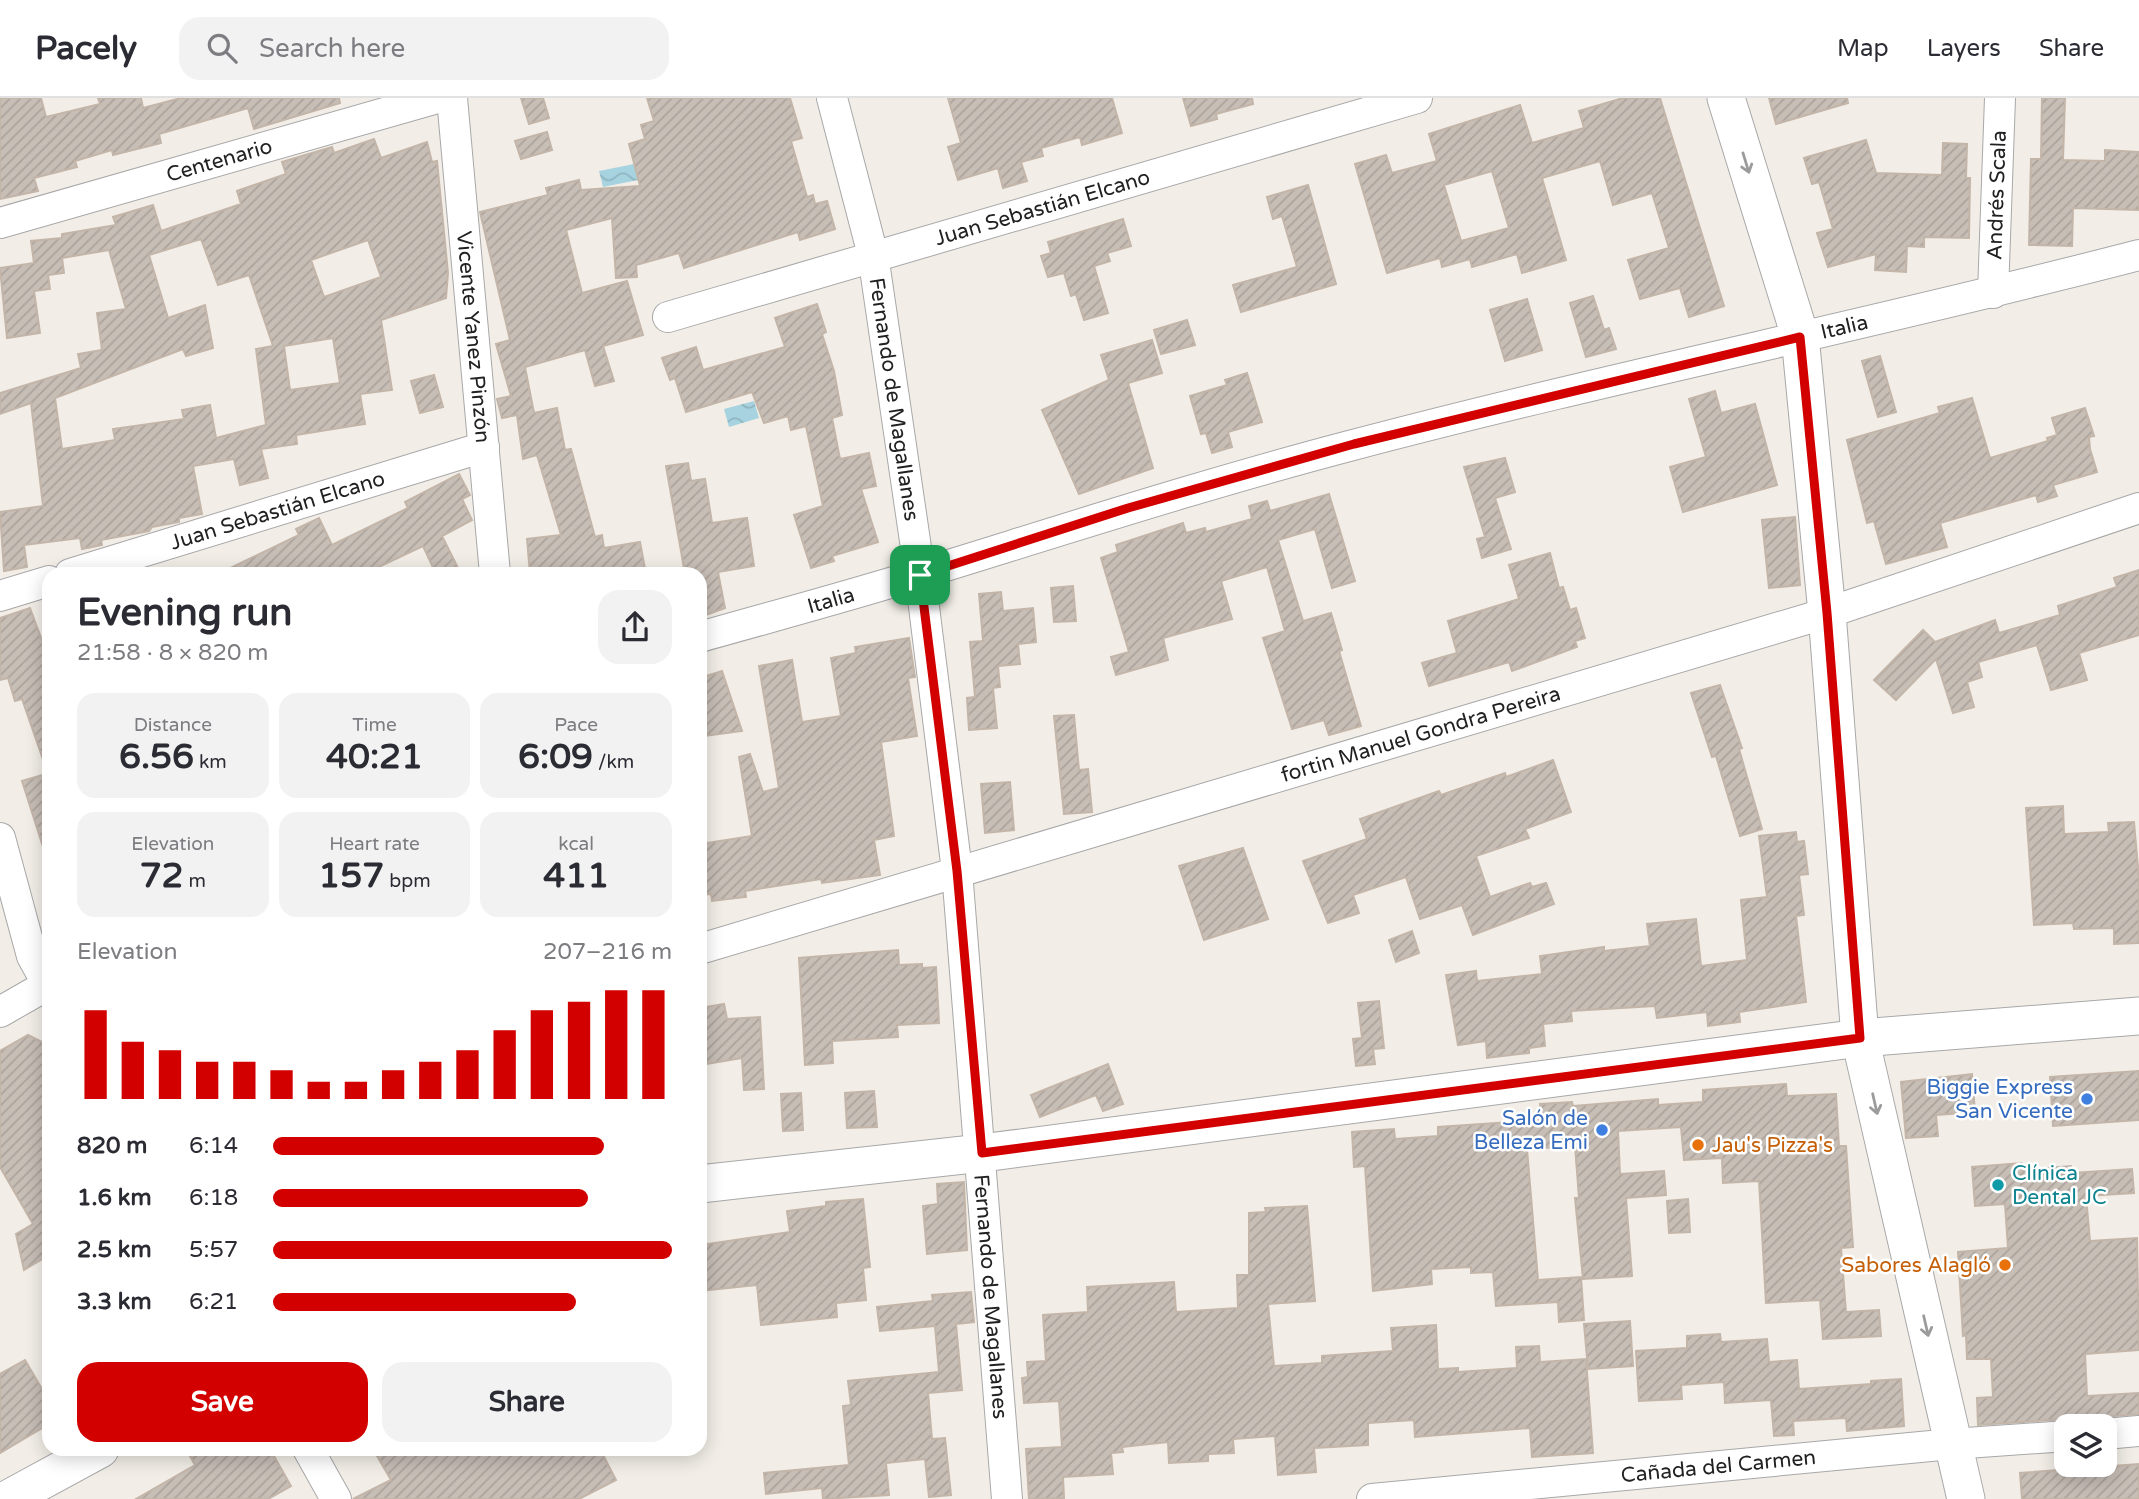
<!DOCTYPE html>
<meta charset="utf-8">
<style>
:root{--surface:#fff;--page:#f2f2f3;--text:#2b2b33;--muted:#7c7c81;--line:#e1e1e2;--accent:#d20100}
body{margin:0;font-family:"Varela Round",sans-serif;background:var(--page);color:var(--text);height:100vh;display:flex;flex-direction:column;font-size:26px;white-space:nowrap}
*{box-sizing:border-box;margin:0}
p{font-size:23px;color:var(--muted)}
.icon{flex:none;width:38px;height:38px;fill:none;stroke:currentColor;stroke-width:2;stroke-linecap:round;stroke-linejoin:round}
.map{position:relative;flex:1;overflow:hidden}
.details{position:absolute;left:42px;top:469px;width:665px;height:889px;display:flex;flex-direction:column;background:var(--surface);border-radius:21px;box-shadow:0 4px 18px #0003}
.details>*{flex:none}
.fabs{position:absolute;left:2054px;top:1316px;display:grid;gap:14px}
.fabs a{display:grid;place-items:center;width:63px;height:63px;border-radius:14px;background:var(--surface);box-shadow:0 4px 18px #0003;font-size:35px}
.pin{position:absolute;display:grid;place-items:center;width:60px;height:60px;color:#fff;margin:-30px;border-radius:14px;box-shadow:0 4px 10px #0006}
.round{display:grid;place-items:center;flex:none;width:74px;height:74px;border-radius:21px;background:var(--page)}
.summary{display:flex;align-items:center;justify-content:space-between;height:119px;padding:0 35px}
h1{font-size:38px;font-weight:800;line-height:52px}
.metrics{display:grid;grid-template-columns:repeat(3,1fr);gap:10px;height:119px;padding:7px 35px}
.metrics div{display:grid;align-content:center;border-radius:18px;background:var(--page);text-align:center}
.metrics b{font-size:35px;font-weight:800}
.metrics small{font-size:19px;font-weight:400}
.metrics p{font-size:19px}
.chart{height:196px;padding:14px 35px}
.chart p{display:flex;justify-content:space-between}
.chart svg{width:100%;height:126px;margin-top:7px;stroke:var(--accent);stroke-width:6}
.action{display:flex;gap:14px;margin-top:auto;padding:14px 35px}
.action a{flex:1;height:80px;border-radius:21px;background:var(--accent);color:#fff;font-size:28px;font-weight:800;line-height:80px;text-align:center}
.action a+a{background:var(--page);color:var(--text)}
ul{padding:0 35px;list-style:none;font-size:23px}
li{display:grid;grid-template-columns:112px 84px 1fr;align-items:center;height:52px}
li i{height:18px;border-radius:9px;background:var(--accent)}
header{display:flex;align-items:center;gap:42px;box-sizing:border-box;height:98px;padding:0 35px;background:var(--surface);border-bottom:2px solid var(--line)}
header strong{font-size:33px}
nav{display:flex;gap:38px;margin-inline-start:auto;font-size:24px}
.search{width:490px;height:63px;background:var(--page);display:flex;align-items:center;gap:18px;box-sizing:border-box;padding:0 24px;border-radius:21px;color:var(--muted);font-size:26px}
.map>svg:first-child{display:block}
.water{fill:url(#water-waves)}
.building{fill:url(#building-hatch);stroke:#c4b5a9;stroke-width:2;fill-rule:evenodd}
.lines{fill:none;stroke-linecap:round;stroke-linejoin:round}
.minor-casing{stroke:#a8a8a8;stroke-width:32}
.tertiary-casing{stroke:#a8a8a8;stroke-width:39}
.minor{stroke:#fff;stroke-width:30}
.tertiary{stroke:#fff;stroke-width:37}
.oneway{stroke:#9b9b9b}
.route-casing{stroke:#fff;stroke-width:14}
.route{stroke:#d20100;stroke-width:9}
.shop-dot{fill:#3f7fe0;stroke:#fff;stroke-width:2.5}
.food-dot{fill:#e8710a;stroke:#fff;stroke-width:2.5}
.culture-dot{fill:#0f9aa8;stroke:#fff;stroke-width:2.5}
.labels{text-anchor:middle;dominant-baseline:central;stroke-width:5;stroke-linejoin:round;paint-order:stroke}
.street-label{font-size:21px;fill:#212121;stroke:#fff}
.shop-label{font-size:21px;fill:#366cbe;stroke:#fff;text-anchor:end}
.food-label{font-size:21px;fill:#c56008;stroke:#fff;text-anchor:start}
.culture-label{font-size:21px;fill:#0d838f;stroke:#fff;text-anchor:start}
</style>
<header>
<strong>Pacely</strong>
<div class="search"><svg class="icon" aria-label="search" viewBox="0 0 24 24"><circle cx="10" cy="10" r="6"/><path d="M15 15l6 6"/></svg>Search here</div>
<nav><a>Map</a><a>Layers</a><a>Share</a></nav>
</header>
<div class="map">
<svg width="2139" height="1401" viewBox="0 0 2139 1401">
<defs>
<pattern id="water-waves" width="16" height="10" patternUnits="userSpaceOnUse" patternTransform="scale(1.75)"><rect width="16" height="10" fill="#a7d3e0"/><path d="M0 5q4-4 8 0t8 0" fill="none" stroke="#8fb5c0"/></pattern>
<pattern id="building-hatch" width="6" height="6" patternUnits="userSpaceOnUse" patternTransform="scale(1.75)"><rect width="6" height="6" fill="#c7beb6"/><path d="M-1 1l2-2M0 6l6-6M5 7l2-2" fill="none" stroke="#aba39c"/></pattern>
</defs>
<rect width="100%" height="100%" fill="#f2eee7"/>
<!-- water -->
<g class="water">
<polygon points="634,66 638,82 603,89 599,73"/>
<polygon points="754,303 759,320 729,329 724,311"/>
</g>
<!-- building -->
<g class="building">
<polygon points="0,0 41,0 46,19 100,6 98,0 141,0 143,10 181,0 339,0 340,5 254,31 248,10 159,36 161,45 113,57 112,52 75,63 77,69 34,80 38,93 0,101"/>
<polygon points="521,0 543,0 549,20 529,26"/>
<polygon points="647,0 790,0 802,40 791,43 807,99 813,97 815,106 827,103 835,131 800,142 798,134 684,170 679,155 636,167 637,179 616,180 612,120 566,132 582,195 627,183 643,237 603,248 614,283 595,288 585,252 525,269 534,315 557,310 565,352 571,351 595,439 602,437 604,450 640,444 646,476 530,476 527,441 561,437 537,357 523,361 517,317 502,320 497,301 511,298 496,246 510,242 480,114 548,97 546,90 579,82 581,92 640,88 629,46 645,41 641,27 654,23"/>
<polygon points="948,0 1112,0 1122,35 1082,47 1080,39 1041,50 1043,58 1021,64 1027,83 1003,90 998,70 958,82 948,49 961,45"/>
<polygon points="1183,0 1252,0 1253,6 1216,16 1217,21 1191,28"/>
<path d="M1623 0H1660L1724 208 1689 219 1680 190 1640 201 1628 162 1669 150 1652 95 1613 107 1600 63 1542 80 1566 162 1522 175 1517 156 1472 169 1470 161 1442 169 1440 160 1387 175 1355 66 1386 57 1392 75 1437 63 1429 36 1520 7 1532 45 1584 30 1579 13ZM1492 73 1509 130 1461 143 1444 87Z"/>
<polygon points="1769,0 1847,0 1848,5 1776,26"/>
<polygon points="2042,0 2065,0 2063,62 2105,63 2105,52 2139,54 2139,112 2073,110 2072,148 2029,147 2031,61 2041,61"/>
<polygon points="547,34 552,52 521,61 515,43"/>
<path d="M374 41 381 60 427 44 432 64 437 63 448 175 446 200 381 222 392 292 360 296 365 326 296 337 297 346 261 351 268 380 240 387 234 361 193 368 202 416 179 420V424L152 429 149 433 101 442 102 447 82 451 80 440 24 447 27 469 4 473 0 414 43 408 31 305 0 316V295L81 270 78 256 102 252 97 215 126 211 109 152 62 160 64 175 48 177 50 191 34 193 40 235 7 240 0 170 34 165 31 143 62 140V136L116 127 113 119 153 107 161 133 241 106 237 93 286 76 282 64 332 49 334 55ZM201 141 218 187 249 177 273 248 256 251 266 327 216 340 210 307 182 312 184 321 113 331 115 342 62 351 55 300 183 251 186 258 213 250 205 207 168 220 149 157ZM368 142 381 179 324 199 311 162ZM333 240 340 285 290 292 284 248Z"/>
<polygon points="1866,42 1876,75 1942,77 1943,45 1967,46 1966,80 1970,80 1969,140 1924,139 1924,149 1907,148 1906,174 1875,172 1876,156 1828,169 1817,135 1833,131 1819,84 1812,86 1804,60"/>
<polygon points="1308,87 1336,186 1241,214 1233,187 1297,169 1282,118 1273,121 1267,99"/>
<polygon points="1123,121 1131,148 1107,155 1110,163 1094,168 1108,215 1084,222 1076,196 1071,198 1064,175 1048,179 1041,158 1051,155 1048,144"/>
<polygon points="1593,198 1604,232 1609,230 1616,251 1586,259 1570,205"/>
<polygon points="1527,201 1542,252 1505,263 1490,212"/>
<polygon points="817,206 826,234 822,236 834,273 842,317 832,320 840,361 869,355 876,388 861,391 878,444 832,458 834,463 811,470 794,417 823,408 806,328 791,332 788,318 764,325 752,294 686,314 675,280 670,282 662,260 696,249 703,272 785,249 775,220"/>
<polygon points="1187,222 1195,247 1161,256 1154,232"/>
<polygon points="1152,242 1162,275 1128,285 1153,370 1079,396 1042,312 1109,282 1101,257"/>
<polygon points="1880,258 1896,314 1878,319 1862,263"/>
<polygon points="1247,275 1262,324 1228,334 1232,349 1212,355 1206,335 1201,336 1190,298 1227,287 1225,282"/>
<polygon points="434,277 443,309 420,315 411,283"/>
<polygon points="1715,293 1721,315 1755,306 1777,387 1683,414 1670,369 1706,359 1689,301"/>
<polygon points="1972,300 1990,360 2048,343 2047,340 2057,337 2052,320 2085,310 2094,338 2089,339 2090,351 2097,374 2053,387 2057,398 2038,404 2036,397 1940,425 1947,449 1886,466 1874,423 1867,425 1847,342 1940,315 1938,309"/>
<polygon points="1505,360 1515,394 1495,400 1511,451 1482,460 1477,441 1485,439 1464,369"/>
<polygon points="688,365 691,383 705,381 712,425 747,420 754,468 718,474 725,510 700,519 700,476 685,476 666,368"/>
<polygon points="459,376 470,397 462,401 472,422 442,438 461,476 436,476 423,448 364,476 218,476 299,437 296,431 319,420 332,447 408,410 405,404"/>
<polygon points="1329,396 1355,483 1332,490 1315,431 1278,442 1303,523 1331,515 1342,552 1339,553 1361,628 1329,637 1324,622 1292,631 1263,540 1285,533 1267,469 1221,483 1232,521 1163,540 1168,562 1116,577 1111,559 1129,554 1101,460 1118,454 1116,447 1183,425 1186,435 1205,430 1206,434 1252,421 1249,408 1267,403 1270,413"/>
<polygon points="1795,419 1800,487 1769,490 1762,422"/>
<polygon points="1550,455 1559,490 1563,489 1570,512 1576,510 1585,540 1575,543 1577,549 1512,573 1509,564 1429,588 1422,565 1457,555 1448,523 1519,501 1509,467"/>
<polygon points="2139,472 2139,537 2079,555 2087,582 2051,592 2037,547 1978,564 1982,579 1967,584 1974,609 1953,615 1936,561 1896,602 1874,582 1923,532 1935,544 1995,522 1999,535 2060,517 2058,508 2117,489 2114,480"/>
<polygon points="1073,488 1076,523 1054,524 1051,490"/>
<polygon points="1001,494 1003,513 1033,510 1036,544 1018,546 1020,566 998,568 1000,589 993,590 997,630 969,632 967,600 975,599 970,544 983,543 979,496"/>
<polygon points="30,510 43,545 49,543 49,669 46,670 22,601 15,603 8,580 0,582 0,520"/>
<polygon points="909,540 915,579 908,580 917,638 881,644 894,738 874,742 880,777 822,785 821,781 745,793 746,799 712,803 711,796 700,797 700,746 752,738 739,659 750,656 763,694 779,690 759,568 792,562 802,624 841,618 831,560 856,555 855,549"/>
<polygon points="722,573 742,633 705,638 700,607 700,580"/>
<polygon points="1720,587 1742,650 1739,651 1762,731 1740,738 1716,658 1712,659 1691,595"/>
<polygon points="1074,617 1079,672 1088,671 1092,714 1064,716 1054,618"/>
<polygon points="1553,662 1571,714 1525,731 1529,740 1476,758 1490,799 1530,785 1532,789 1546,785 1554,806 1473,837 1462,807 1420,821 1406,779 1353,797 1359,815 1328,825 1303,763 1367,741 1360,721 1439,693 1441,697 1505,675 1506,679"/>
<polygon points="49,675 49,754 45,755 22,683"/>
<polygon points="1010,684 1014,732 985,735 981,686"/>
<polygon points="2063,708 2064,736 2109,734 2108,725 2134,724 2139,781 2139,845 2114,846 2114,830 2074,831 2073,825 2034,827 2026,710"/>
<polygon points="1796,734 1797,744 1804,743 1808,776 1799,777 1804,817 1796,818 1806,904 1739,914 1740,924 1708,928 1707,914 1657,920 1655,908 1571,913 1572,923 1543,926 1545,948 1529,950 1529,955 1487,960 1486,943 1458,947 1446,877 1476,873 1477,883 1542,876 1540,858 1604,849 1604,853 1650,848 1647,826 1696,821 1701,868 1747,862 1741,802 1767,799 1759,738"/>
<polygon points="1243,750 1268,821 1204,842 1179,768"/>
<polygon points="1412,833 1419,855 1396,864 1389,842"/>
<polygon points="898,852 899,867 922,866 922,870 936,869 939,925 897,927 898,939 832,943 833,965 805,967 799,860"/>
<polygon points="1379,903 1384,950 1373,951 1375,966 1356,968 1353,941 1362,940 1358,905"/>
<polygon points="724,906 727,921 760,919 764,991 744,992 742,960 700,967 700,910"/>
<polygon points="28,937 46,946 49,951 49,1157 24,1172 16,1136 33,1126 0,1069 0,953"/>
<polygon points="1108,966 1123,1006 1103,1013 1096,997 1040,1019 1031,997"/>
<polygon points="2139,973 2139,1022 2053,1028 2050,979"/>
<polygon points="1972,976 1975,1014 1936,1017 1938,1038 1906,1040 1901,984"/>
<polygon points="1786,986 1787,998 1836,996 1839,1048 1846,1048 1853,1149 1841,1150 1846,1214 1879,1212 1881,1238 1823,1241 1820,1202 1766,1205 1759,1083 1723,1085 1722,1060 1684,1062 1681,1029 1618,1033 1620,1076 1664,1073 1666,1097 1626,1100 1632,1178 1583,1181 1575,1100 1579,1100 1575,1048 1527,1051 1538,1182 1581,1179 1584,1222 1559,1224 1558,1204 1496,1208 1493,1174 1471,1175 1471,1169 1431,1171 1432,1186 1373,1193 1365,1068 1354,1069 1352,1034 1394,1031 1395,1041 1438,1038 1438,1029 1541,1022 1540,1006 1572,1004 1573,1008 1658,1001 1658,1007 1703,1004 1703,992"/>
<polygon points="874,993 877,1029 847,1030 845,995"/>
<polygon points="801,995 803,1032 783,1033 781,996"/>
<polygon points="2022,1065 2022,1072 2071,1068 2072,1075 2132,1071 2134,1095 2086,1098 2090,1143 2137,1140 2139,1252 2085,1256 2087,1298 2139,1295 2139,1316 2103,1319 2091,1326 2080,1327 2066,1321 1978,1327 1977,1300 1993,1299 1991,1261 1967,1261 1966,1237 1963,1238 1958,1154 2008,1150 2005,1106 1975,1108 1972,1069"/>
<polygon points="964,1084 967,1152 927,1156 923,1108 938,1106 937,1086"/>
<polygon points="863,1101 870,1169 863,1170 866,1202 836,1205 837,1219 761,1227 757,1187 700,1193 700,1147 790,1134 787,1113 826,1108 826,1104"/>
<polygon points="1688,1101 1690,1134 1669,1135 1667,1103"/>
<polygon points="1307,1108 1315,1203 1268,1206 1274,1268 1322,1265 1322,1258 1393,1253 1391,1230 1436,1227 1438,1271 1458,1270 1458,1274 1517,1270 1516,1249 1539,1248 1540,1264 1586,1261 1593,1355 1532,1359 1530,1330 1415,1339 1414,1322 1368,1325 1368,1347 1314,1350 1316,1374 1278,1377 1275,1338 1233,1341 1234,1355 1208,1356 1208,1363 1169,1365 1168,1344 1122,1349 1123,1354 1111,1355 1113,1376 1063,1379 1064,1400 1029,1401 1026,1351 1062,1349 1059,1303 1024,1305 1022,1280 1028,1279 1027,1264 1046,1263 1043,1217 1088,1214 1087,1189 1174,1184 1176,1214 1238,1210 1237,1177 1249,1177 1249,1115 1266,1114 1265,1110"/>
<polygon points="971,1194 974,1224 956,1226 962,1292 928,1295 932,1341 945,1340 951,1397 929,1399 925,1361 886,1365 889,1397 823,1401 822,1390 766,1396 764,1375 849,1367 843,1308 851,1307 848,1283 939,1274 935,1228 880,1233 877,1209 933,1203 932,1197"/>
<polygon points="1630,1223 1633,1268 1588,1271 1584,1226"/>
<polygon points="1720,1236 1721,1244 1767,1241 1769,1264 1797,1262 1799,1291 1871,1286 1871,1283 1901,1281 1904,1328 1847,1333 1846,1320 1793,1323 1794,1337 1774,1338 1771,1302 1725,1305 1724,1284 1681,1287 1682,1301 1639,1303 1636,1253 1687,1250 1687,1238"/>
<polygon points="25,1262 49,1303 49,1326 0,1355 0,1276"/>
<polygon points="186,1351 270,1351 291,1388 268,1401 136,1401 195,1367"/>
<polygon points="373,1351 600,1351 616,1382 579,1401 353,1401 391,1382"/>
<polygon points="2139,1366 2139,1401 2022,1401 2020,1375"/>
</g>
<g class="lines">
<!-- minor casing -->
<g class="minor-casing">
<g id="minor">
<path id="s1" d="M452 0 495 476"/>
<path id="s2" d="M832 0 873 157 920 477 957 773 1007 1401"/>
<path id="s3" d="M0 125 437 0"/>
<path id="s4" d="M1993 195 2000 0"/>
<path id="s5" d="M668 219 1417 0"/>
<path id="s6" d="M70 476 484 349"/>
<polyline points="0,498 49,483"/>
<path id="s7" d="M700 539C774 518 849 498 923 475 1066 431 1208 385 1353 347 1614 278 1878 225 2139 157"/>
<polyline points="0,740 32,858 49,889"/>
<path id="s8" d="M700 851 1827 515 2139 410"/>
<polyline points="0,914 49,886"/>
<polyline points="2105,1336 2139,1333"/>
<polyline points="308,1351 336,1401"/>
<path id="s9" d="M1372 1401 1952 1346 2067 1338"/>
</g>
</g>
<!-- tertiary casing -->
<g class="tertiary-casing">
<g id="tertiary">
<polyline points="1726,0 1800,238 1827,515 1860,940 1966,1401"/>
<polyline points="700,1086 982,1055 1860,940 2139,918"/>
<polyline points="8,1401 100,1351"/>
</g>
</g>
<!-- minor -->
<use href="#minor" class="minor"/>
<!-- tertiary -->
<use href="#tertiary" class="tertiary"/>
</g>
<!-- one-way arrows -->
<defs><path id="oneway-shaft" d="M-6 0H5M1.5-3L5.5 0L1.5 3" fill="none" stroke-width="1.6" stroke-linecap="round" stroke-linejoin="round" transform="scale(1.75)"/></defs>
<g class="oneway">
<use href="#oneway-shaft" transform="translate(1746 65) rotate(73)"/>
<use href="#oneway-shaft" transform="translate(1875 1006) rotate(77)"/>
<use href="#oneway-shaft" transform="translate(1926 1228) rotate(77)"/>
</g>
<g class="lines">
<!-- route casing -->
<g class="route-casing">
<polygon id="route" points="1800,239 1827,515 1860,940 982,1055 957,773 920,477 1128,410 1354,346"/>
</g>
<!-- route -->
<use href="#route" class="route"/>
</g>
<!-- markers -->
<g class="shop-dot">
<circle cx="2087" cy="1001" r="7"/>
<circle cx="1602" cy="1032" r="7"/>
</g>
<g class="food-dot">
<circle cx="1698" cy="1047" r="7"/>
<circle cx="2005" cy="1167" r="7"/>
</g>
<circle class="culture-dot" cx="1998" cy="1087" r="7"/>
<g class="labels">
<!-- street labels -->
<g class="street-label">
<text stroke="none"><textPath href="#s3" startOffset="228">Centenario</textPath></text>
<text stroke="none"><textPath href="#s4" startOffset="98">Andrés Scala</textPath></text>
<text stroke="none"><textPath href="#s5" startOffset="390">Juan Sebastián Elcano</textPath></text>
<text stroke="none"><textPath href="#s7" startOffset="1186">Italia</textPath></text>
<text stroke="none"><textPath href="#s1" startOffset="240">Vicente Yanez Pinzón</textPath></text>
<text stroke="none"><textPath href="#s2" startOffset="308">Fernando de Magallanes</textPath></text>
<text stroke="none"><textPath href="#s6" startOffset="217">Juan Sebastián Elcano</textPath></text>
<text stroke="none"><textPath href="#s7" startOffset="136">Italia</textPath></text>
<text stroke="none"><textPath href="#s8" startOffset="752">fortin Manuel Gondra Pereira</textPath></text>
<text stroke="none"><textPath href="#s2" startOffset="1211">Fernando de Magallanes</textPath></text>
<text stroke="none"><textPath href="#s9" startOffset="348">Cañada del Carmen</textPath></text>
</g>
<!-- shop labels -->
<g class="shop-label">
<text x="2073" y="989">Biggie Express<tspan x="2073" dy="24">San Vicente</tspan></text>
<text x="1588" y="1020">Salón de<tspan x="1588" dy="24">Belleza Emi</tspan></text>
</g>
<!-- food labels -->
<g class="food-label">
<text x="1712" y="1047">Jau's Pizza's</text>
<text x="1991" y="1167" text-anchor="end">Sabores Alagló</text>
</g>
<!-- culture labels -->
<g class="culture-label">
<text x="2012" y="1075">Clínica<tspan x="2012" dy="24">Dental JC</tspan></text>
</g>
</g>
</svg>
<div class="fabs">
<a><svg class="icon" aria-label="layers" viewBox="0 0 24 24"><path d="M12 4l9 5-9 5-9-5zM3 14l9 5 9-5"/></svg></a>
</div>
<div class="pin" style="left:920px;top:477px;background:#1e9e55"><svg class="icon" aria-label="arrive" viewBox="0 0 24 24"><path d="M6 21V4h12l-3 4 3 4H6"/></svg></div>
<section class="details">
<div class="summary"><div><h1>Evening run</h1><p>21:58 · 8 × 820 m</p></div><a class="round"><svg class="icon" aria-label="share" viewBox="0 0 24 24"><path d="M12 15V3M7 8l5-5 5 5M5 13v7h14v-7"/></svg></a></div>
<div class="metrics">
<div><p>Distance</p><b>6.56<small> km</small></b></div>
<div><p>Time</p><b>40:21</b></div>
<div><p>Pace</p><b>6:09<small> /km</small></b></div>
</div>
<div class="metrics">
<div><p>Elevation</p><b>72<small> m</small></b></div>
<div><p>Heart rate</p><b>157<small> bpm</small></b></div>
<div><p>kcal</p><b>411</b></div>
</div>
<div class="chart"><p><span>Elevation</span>207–216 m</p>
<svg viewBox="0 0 160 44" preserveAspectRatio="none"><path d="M5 44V13M15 44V24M25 44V27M35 44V31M45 44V31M55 44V34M65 44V38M75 44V38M85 44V34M95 44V31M105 44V27M115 44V20M125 44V13M135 44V10M145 44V6M155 44V6"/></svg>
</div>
<ul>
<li><b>820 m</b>6:14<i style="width:83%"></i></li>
<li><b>1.6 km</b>6:18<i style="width:79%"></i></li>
<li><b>2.5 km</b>5:57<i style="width:100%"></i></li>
<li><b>3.3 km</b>6:21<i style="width:76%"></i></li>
</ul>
<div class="action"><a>Save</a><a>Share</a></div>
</section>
</div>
